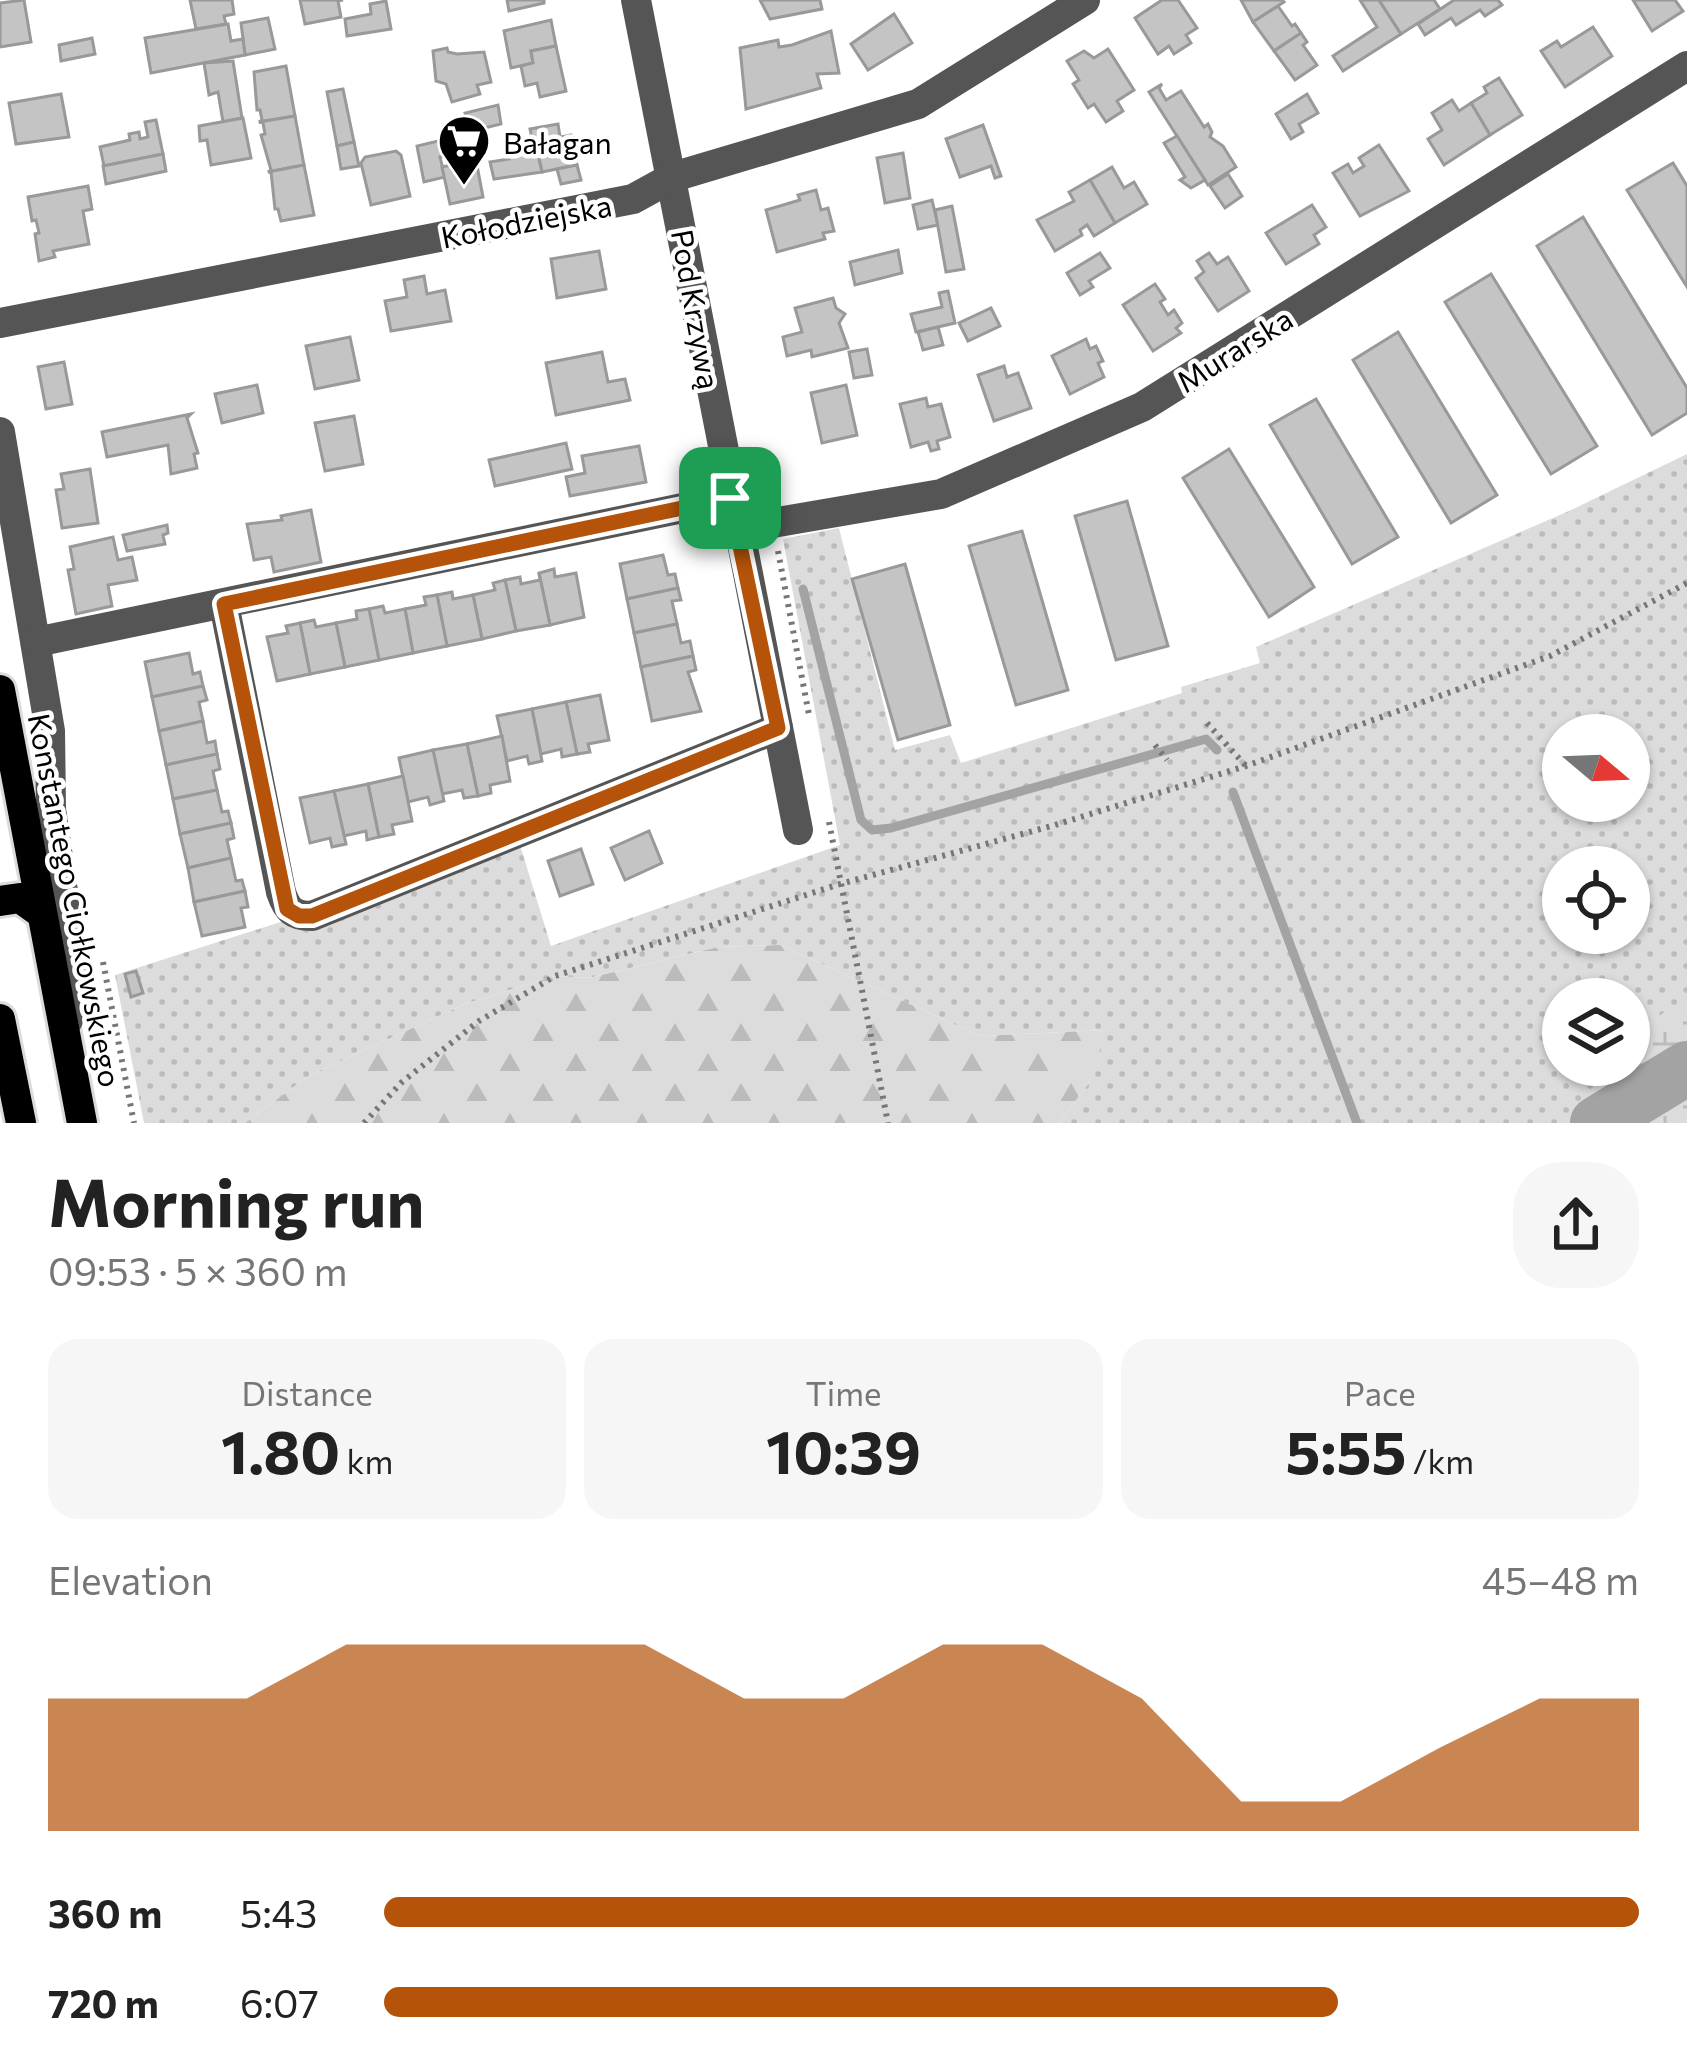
<!DOCTYPE html>
<meta charset="utf-8">
<style>
:root{--surface:#fff;--page:#f6f6f6;--text:#222;--muted:#767676;--accent:#b45309}
body{margin:0;font-family:Commissioner,sans-serif;background:var(--page);color:var(--text);height:100vh;display:flex;flex-direction:column;font-size:45px;white-space:nowrap}
*{box-sizing:border-box;margin:0}
p{font-size:39px;color:var(--muted)}
.icon{flex:none;width:66px;height:66px;fill:none;stroke:currentColor;stroke-width:2;stroke-linecap:round;stroke-linejoin:round}
.map{position:relative;height:1123px;overflow:hidden}
.sheet{display:flex;flex-direction:column;background:var(--surface);flex:1}
.sheet>*{flex:none}
.needle{width:78px;rotate:109deg}
.buttons{position:absolute;left:1542px;top:714px;display:grid;gap:24px}
.buttons a{display:grid;place-items:center;width:108px;height:108px;border-radius:50%;background:var(--surface);box-shadow:0 3px 9px #0004;font-size:60px}
.pin{position:absolute;display:grid;place-items:center;width:102px;height:102px;color:#fff;margin:-51px;border-radius:24px;box-shadow:0 6px 18px #0006}
.round{display:grid;place-items:center;flex:none;width:126px;height:126px;border-radius:48px;background:var(--page)}
.headline{display:flex;align-items:center;justify-content:space-between;height:204px;padding:0 48px}
h1{font-size:66px;font-weight:700;line-height:90px}
.figures{display:grid;grid-template-columns:repeat(3,1fr);gap:18px;height:204px;padding:12px 48px}
.figures div{display:grid;align-content:center;border-radius:30px;background:var(--page);text-align:center}
.figures b{font-size:60px;font-weight:700}
.figures small{font-size:33px;font-weight:400}
.figures p{font-size:33px}
.chart{height:336px;padding:24px 48px}
.chart p{display:flex;justify-content:space-between}
.chart svg{width:100%;height:216px;margin-top:12px;fill:var(--accent);opacity:.7}
ul{padding:0 48px;list-style:none;font-size:39px}
li{display:grid;grid-template-columns:192px 144px 1fr;align-items:center;height:90px}
li i{height:30px;border-radius:15px;background:var(--accent)}
.map>svg:first-child{display:block}
.green{fill:url(#green-dots);fill-rule:evenodd}
.forest{fill:url(#forest-firs)}
.wetland{fill:url(#wetland-marsh)}
.lines{fill:none;stroke-linecap:round;stroke-linejoin:round}
.stream{stroke:#a3a3a3;stroke-width:9}
.river{stroke:#a3a3a3;stroke-width:54}
.building{fill:#c4c4c4;stroke:#999;stroke-width:3}
.major-casing{stroke:#dbdbdb;stroke-width:36}
.path{stroke:#777;stroke-width:6;stroke-dasharray:3 6;stroke-linecap:butt}
.minor{stroke:#555;stroke-width:30}
.major{stroke:#000;stroke-width:30}
.route-casing{stroke:#fff;stroke-width:24}
.route{stroke:#b45309;stroke-width:15}
.labels{text-anchor:middle;dominant-baseline:central;stroke-width:9;stroke-linejoin:round;paint-order:stroke}
.poi-label{font-size:30px;fill:#000;stroke:#fff;text-anchor:start}
.street-label{font-size:30px;fill:#000;stroke:#fff}
</style>
<div class="map">
<svg width="1687" height="1123" viewBox="0 0 1687 1123">
<defs>
<pattern id="green-dots" width="8" height="8" patternUnits="userSpaceOnUse" patternTransform="scale(3)"><rect width="8" height="8" fill="#dcdcdc"/><path d="M2 2h.1M6 6h.1" fill="none" stroke="#bbb" stroke-width="1.8" stroke-linecap="round"/></pattern>
<pattern id="forest-firs" width="22" height="20" patternUnits="userSpaceOnUse" patternTransform="scale(3)"><rect width="22" height="20" fill="#dcdcdc"/><path d="M5 1l3.5 6h-7zM16 11l3.5 6h-7z" fill="#bbb"/></pattern>
<pattern id="wetland-marsh" width="20" height="14" patternUnits="userSpaceOnUse" patternTransform="scale(3)"><rect width="20" height="14" fill="#dcdcdc"/><path d="M1 5h8M5 5V1M11 12h8M15 12V8" fill="none" stroke="#bbb"/></pattern>
</defs>
<rect width="100%" height="100%" fill="#fff"/>
<!-- green -->
<path class="green" d="M1687 454V1123H1059L1088 1084 1106 1030 980 1036 780 945 718 947 589 978 555 976 465 1004 310 1075 245 1123H144L115 975 520 845 551 946 840 845 783 539 839 528 895 750 950 735 961 763 1182 693 1181 687 1260 663 1256 647 1569 511ZM1563 735H1629V801H1563ZM1563 867H1629V933H1563ZM1563 999H1629V1065H1563Z"/>
<!-- forest -->
<polygon class="forest" points="780,945 980,1036 1107,1030 1088,1084 1059,1123 245,1123 310,1075 465,1004 555,976 589,978 718,947"/>
<!-- wetland -->
<polygon class="wetland" points="1687,998 1687,1123 1629,1123 1616,1065 1629,1065 1629,1035"/>
<g class="lines">
<!-- stream -->
<g class="stream">
<polyline points="803,589 861,820 872,830 891,828 1206,739 1217,750"/>
<polyline points="1233,792 1357,1123"/>
</g>
<!-- river -->
<polyline class="river" points="1597,1123 1687,1068"/>
</g>
<!-- building -->
<g class="building">
<polygon points="24,0 31,42 0,47 0,3"/>
<polygon points="190,0 232,0 234,14 224,16 226,24 196,29"/>
<polygon points="300,0 343,0 338,1 341,17 305,24"/>
<polygon points="507,0 544,0 544,3 509,11"/>
<polygon points="760,0 820,0 822,9 770,19"/>
<polygon points="1162,0 1178,0 1197,28 1186,35 1191,43 1174,54 1169,46 1158,54 1135,18"/>
<polygon points="1241,0 1282,0 1284,2 1253,22"/>
<polygon points="1360,0 1379,0 1401,34 1343,71 1333,56 1377,27"/>
<polygon points="1379,0 1434,0 1440,9 1401,34"/>
<polygon points="1454,0 1498,0 1502,5 1485,16 1480,10 1456,25 1451,18 1425,35 1418,24"/>
<polygon points="1633,0 1675,0 1683,11 1652,31"/>
<polygon points="386,1 391,29 347,36 345,19 371,14 370,4"/>
<polygon points="1278,6 1292,26 1295,24 1301,33 1274,51 1253,22"/>
<polygon points="894,14 912,43 868,70 851,44"/>
<polygon points="268,18 275,49 245,55 241,23"/>
<polygon points="551,20 556,46 531,51 533,63 511,68 504,31"/>
<polygon points="228,24 231,41 243,39 245,55 151,73 145,38"/>
<polygon points="1593,27 1612,56 1565,87 1541,51 1557,41 1561,47"/>
<polygon points="831,31 839,73 817,74 821,88 746,109 740,48 778,40 779,47 792,45"/>
<polygon points="1301,33 1307,42 1303,45 1317,65 1295,80 1274,51"/>
<polygon points="92,38 95,54 61,61 59,45"/>
<polygon points="556,46 566,91 540,97 537,83 525,86 521,66 533,63 531,51"/>
<polygon points="447,48 448,52 457,54 484,52 491,82 477,85 480,94 452,102 446,84 436,81 433,51"/>
<polygon points="1108,49 1134,90 1117,101 1123,111 1106,122 1094,104 1088,108 1073,84 1079,80 1067,61 1084,51 1094,58"/>
<polygon points="233,61 242,118 223,122 218,92 209,95 204,63"/>
<polygon points="286,66 295,116 259,122 262,120 260,110 257,110 254,72"/>
<polygon points="1499,78 1522,115 1490,135 1471,103 1487,93 1484,87"/>
<polygon points="1162,84 1159,88 1166,100 1181,91 1204,127 1208,124 1212,132 1210,137 1223,146 1236,167 1208,185 1149,92"/>
<polygon points="343,89 354,142 337,146 327,92"/>
<polygon points="61,94 69,137 16,144 9,103"/>
<polygon points="1307,94 1318,113 1299,124 1303,132 1291,139 1276,114"/>
<polygon points="1452,100 1459,111 1471,103 1490,135 1444,165 1428,139 1442,130 1432,113"/>
<polygon points="498,105 501,124 469,132 465,113"/>
<polygon points="295,116 304,165 268,172 271,170 261,135 265,134 263,123 259,122"/>
<polygon points="243,118 251,158 211,165 207,140 200,141 199,126"/>
<polygon points="156,120 163,154 104,166 100,147 130,140 129,134 139,132 140,139 148,137 145,122"/>
<polygon points="558,124 560,137 533,144 530,129"/>
<polygon points="983,125 1001,176 995,178 991,166 960,177 946,139"/>
<polygon points="467,134 471,150 440,157 445,177 424,182 417,146"/>
<polygon points="571,135 577,165 542,172 536,142"/>
<polygon points="1177,136 1205,180 1191,188 1180,180 1185,177 1164,143"/>
<polygon points="354,142 359,166 341,169 337,146"/>
<polygon points="535,143 542,172 494,179 490,162 509,159 507,150"/>
<polygon points="1379,145 1409,191 1360,216 1333,173 1348,164 1353,173 1364,166 1359,158"/>
<polygon points="396,151 401,155 410,196 371,205 361,163 365,157"/>
<polygon points="903,153 910,198 885,203 877,158"/>
<polygon points="163,154 166,171 106,184 103,166"/>
<polygon points="476,160 483,197 450,204 442,167"/>
<polygon points="1673,163 1687,186 1687,287 1627,190"/>
<polygon points="304,165 314,215 281,221 278,209 275,209 271,172 268,172"/>
<polygon points="577,165 581,180 561,184 557,169"/>
<polygon points="1112,167 1124,188 1134,182 1147,204 1115,223 1090,180"/>
<polygon points="1228,174 1242,196 1225,208 1210,186"/>
<polygon points="1090,180 1115,223 1094,236 1087,225 1080,230 1082,235 1055,251 1037,220 1074,201 1069,192"/>
<polygon points="88,186 92,209 83,211 89,244 53,251 55,257 39,261 35,234 39,233 36,220 32,221 28,197"/>
<polygon points="816,190 821,210 828,208 834,231 823,233 825,239 777,252 766,210 800,200 798,195"/>
<polygon points="932,200 938,225 918,229 913,205"/>
<polygon points="1312,205 1326,227 1314,235 1319,244 1286,264 1266,233"/>
<polygon points="952,206 964,269 946,272 935,210"/>
<polygon points="1583,217 1687,388 1687,413 1652,435 1537,246"/>
<polygon points="898,250 902,273 855,285 850,262"/>
<polygon points="599,251 606,289 557,298 551,259"/>
<polygon points="1100,253 1110,268 1089,281 1093,287 1080,295 1067,273"/>
<polygon points="1209,253 1217,264 1228,257 1249,291 1218,311 1196,278 1204,272 1197,261"/>
<polygon points="1491,274 1597,446 1551,474 1445,302"/>
<polygon points="424,276 427,294 445,290 451,321 391,331 385,301 407,297 404,280"/>
<polygon points="1155,284 1165,299 1160,302 1168,315 1174,310 1182,323 1176,328 1181,333 1153,351 1123,305"/>
<polygon points="948,291 955,323 916,332 911,314 942,307 939,293"/>
<polygon points="833,298 836,308 845,314 839,323 848,348 812,357 811,350 787,356 783,337 802,332 795,308"/>
<polygon points="991,308 1000,326 968,341 959,323"/>
<polygon points="938,327 943,345 923,350 918,332"/>
<polygon points="1398,332 1497,495 1451,523 1353,360"/>
<polygon points="350,337 359,380 315,389 306,346"/>
<polygon points="1086,339 1090,349 1096,346 1103,361 1098,363 1104,377 1070,394 1052,356"/>
<polygon points="867,349 872,375 854,378 849,352"/>
<polygon points="602,352 608,382 625,379 630,400 556,415 546,363"/>
<polygon points="64,362 72,404 46,409 38,367"/>
<polygon points="1004,366 1007,377 1018,373 1031,408 994,421 978,375"/>
<polygon points="257,385 263,413 222,423 215,394"/>
<polygon points="846,385 857,435 822,443 811,393"/>
<polygon points="926,398 928,407 941,404 950,437 937,441 939,449 931,451 928,442 911,447 900,404"/>
<polygon points="1316,399 1398,537 1352,564 1270,425"/>
<polygon points="191,414 187,418 198,453 194,454 197,468 171,474 168,445 107,457 102,432"/>
<polygon points="354,416 363,464 325,471 315,423"/>
<polygon points="566,443 572,469 495,486 489,460"/>
<polygon points="639,446 646,482 570,496 566,477 585,473 582,456"/>
<polygon points="1229,449 1314,587 1269,617 1183,478"/>
<polygon points="90,469 98,523 62,528 56,490 64,489 61,474"/>
<polygon points="1127,501 1168,646 1116,660 1075,516"/>
<polygon points="311,510 321,562 274,572 271,557 254,560 247,524 282,520 281,516"/>
<polygon points="167,525 168,533 163,535 165,544 127,551 123,535"/>
<polygon points="1022,531 1068,690 1016,705 969,546"/>
<polygon points="113,537 118,560 132,557 137,580 108,585 112,606 76,614 68,570 74,569 70,547"/>
<polygon points="663,555 668,575 675,574 678,588 627,599 620,564"/>
<polygon points="905,564 950,725 898,740 852,579"/>
<polygon points="554,569 555,577 576,573 584,617 550,625 539,573"/>
<polygon points="539,573 550,625 516,631 505,580 520,577 521,584 540,580"/>
<polygon points="505,580 516,631 482,639 473,595 495,590 493,583"/>
<polygon points="678,588 681,600 672,601 677,624 634,633 627,599"/>
<polygon points="452,592 453,599 473,595 482,639 447,646 437,595"/>
<polygon points="437,595 447,646 413,653 405,609 426,605 424,597"/>
<polygon points="383,606 385,613 405,609 413,653 379,660 369,609"/>
<polygon points="369,609 379,660 345,667 336,623 357,619 356,611"/>
<polygon points="314,620 316,627 336,623 345,667 310,674 300,623"/>
<polygon points="300,623 310,674 277,681 267,637 288,633 286,626"/>
<polygon points="677,624 681,643 690,641 693,656 641,667 634,633"/>
<polygon points="189,653 193,674 200,672 203,686 152,697 145,662"/>
<polygon points="693,656 696,670 688,672 701,711 652,721 641,667"/>
<polygon points="203,686 207,700 199,702 203,721 159,731 152,697"/>
<polygon points="600,695 609,740 588,744 590,752 577,754 566,702"/>
<polygon points="566,702 577,754 562,757 561,749 541,754 532,709"/>
<polygon points="532,709 542,761 529,764 527,756 507,761 497,716"/>
<polygon points="203,721 207,743 215,741 217,754 166,765 159,731"/>
<polygon points="502,736 510,781 490,785 491,793 478,796 467,744"/>
<polygon points="467,744 478,796 464,798 462,790 442,794 433,750"/>
<polygon points="433,750 444,801 430,805 428,797 408,802 399,758"/>
<polygon points="217,754 220,769 213,771 217,790 173,799 166,765"/>
<polygon points="403,776 412,821 392,825 394,834 379,837 368,784"/>
<polygon points="368,784 379,837 367,840 366,831 344,836 334,791"/>
<polygon points="217,790 222,812 228,811 231,823 180,834 173,799"/>
<polygon points="334,791 346,844 332,847 330,838 310,843 300,798"/>
<polygon points="231,823 234,838 227,840 231,858 188,868 180,834"/>
<polygon points="649,831 662,863 625,880 611,848"/>
<polygon points="581,849 593,884 560,896 548,861"/>
<polygon points="231,858 236,881 242,880 245,891 194,902 188,868"/>
<polygon points="245,891 248,907 241,908 245,927 202,936 194,902"/>
<polygon points="136,971 143,993 131,997 125,974"/>
</g>
<g class="lines">
<!-- major casing -->
<g class="major-casing">
<g id="major">
<polyline points="0,690 82,1123"/>
<polyline points="0,901 20,898 41,913"/>
<polyline points="0,1019 21,1123"/>
</g>
</g>
<!-- path -->
<g class="path">
<polyline points="778,551 809,715"/>
<polyline points="1207,723 1246,766"/>
<polyline points="1155,745 1167,760"/>
<polyline points="829,822 888,1123"/>
<polyline points="103,962 134,1123"/>
<polyline points="364,1123 402,1082 479,1021 555,976 840,884 1055,825 1246,766 1550,656 1687,583"/>
</g>
<!-- minor -->
<g class="minor">
<polyline points="636,0 798,830"/>
<polyline points="0,323 633,199 673,177 918,104 1085,0"/>
<polyline points="0,432 50,731 51,809 72,954 68,1020"/>
<polyline points="737,529 941,494 1142,407 1687,66"/>
<path d="M224 604 281 892C287 910 293 916 312 916L778 728"/>
<polyline points="36,642 731,498"/>
</g>
<!-- major -->
<use href="#major" class="major"/>
</g>
<g class="lines">
<!-- route casing -->
<g class="route-casing">
<polygon id="route" points="730,498 778,728 312,916 299,916 287,909 224,604"/>
</g>
<!-- route -->
<use href="#route" class="route"/>
</g>
<!-- icons -->
<defs>
<g id="supermarket-pin" transform="scale(2.7)"><path d="M0 17L-7.5 6A9.5 9.5 0 1 1 7.5 6Z" fill="#000" stroke="#fff"/><path d="M-6-5.5h2.5l.6 2H6L4.5 2H-2.5L-4.4-4H-6ZM-1.5 3.2a1.3 1.3 0 1 0 .1 0ZM3 3.2a1.3 1.3 0 1 0 .1 0Z" fill="#fff"/></g>
</defs>
<g fill-rule="evenodd">
<use href="#supermarket-pin" x="464" y="141"/>
</g>
<g class="labels">
<!-- poi labels -->
<g class="poi-label">
<text x="503" y="141">Bałagan</text>
</g>
<!-- street labels -->
<g class="street-label">
<text transform="translate(526 220) rotate(-11)">Kołodziejska</text>
<text transform="translate(697 309) rotate(80)">Pod Krzywą</text>
<text transform="translate(1234 349) rotate(-32)">Murarska</text>
<text transform="translate(76 900) rotate(79)">Konstantego Ciołkowskiego</text>
</g>
</g>
</svg>
<div class="buttons">
<a><svg class="needle" viewBox="-14 -14 28 28"><path d="M0-13l5 13h-10z" fill="#e53935"/><path d="M0 13l5-13h-10z" fill="#767676"/></svg></a>
<a><svg class="icon" aria-label="locate" viewBox="0 0 24 24"><circle cx="12" cy="12" r="6"/><path d="M12 2v4M12 18v4M2 12h4M18 12h4"/></svg></a>
<a><svg class="icon" aria-label="layers" viewBox="0 0 24 24"><path d="M12 4l9 5-9 5-9-5zM3 14l9 5 9-5"/></svg></a>
</div>
<div class="pin" style="left:730px;top:498px;background:#1e9e55"><svg class="icon" aria-label="arrive" viewBox="0 0 24 24"><path d="M6 21V4h12l-3 4 3 4H6"/></svg></div>
</div>
<section class="sheet">
<div class="headline"><div><h1>Morning run</h1><p>09:53 · 5 × 360 m</p></div><a class="round"><svg class="icon" aria-label="share" viewBox="0 0 24 24"><path d="M12 15V3M7 8l5-5 5 5M5 13v7h14v-7"/></svg></a></div>
<div class="figures">
<div><p>Distance</p><b>1.80<small> km</small></b></div>
<div><p>Time</p><b>10:39</b></div>
<div><p>Pace</p><b>5:55<small> /km</small></b></div>
</div>
<div class="chart"><p><span>Elevation</span>45–48 m</p>
<svg viewBox="0 0 160 44" preserveAspectRatio="none"><path d="M0 44V17L10 17L20 17L30 6L40 6L50 6L60 6L70 17L80 17L90 6L100 6L110 17L120 38L130 38L140 27L150 17L160 17V44z"/></svg>
</div>
<ul>
<li><b>360 m</b>5:43<i style="width:100%"></i></li>
<li><b>720 m</b>6:07<i style="width:76%"></i></li>
</ul>
</section>
